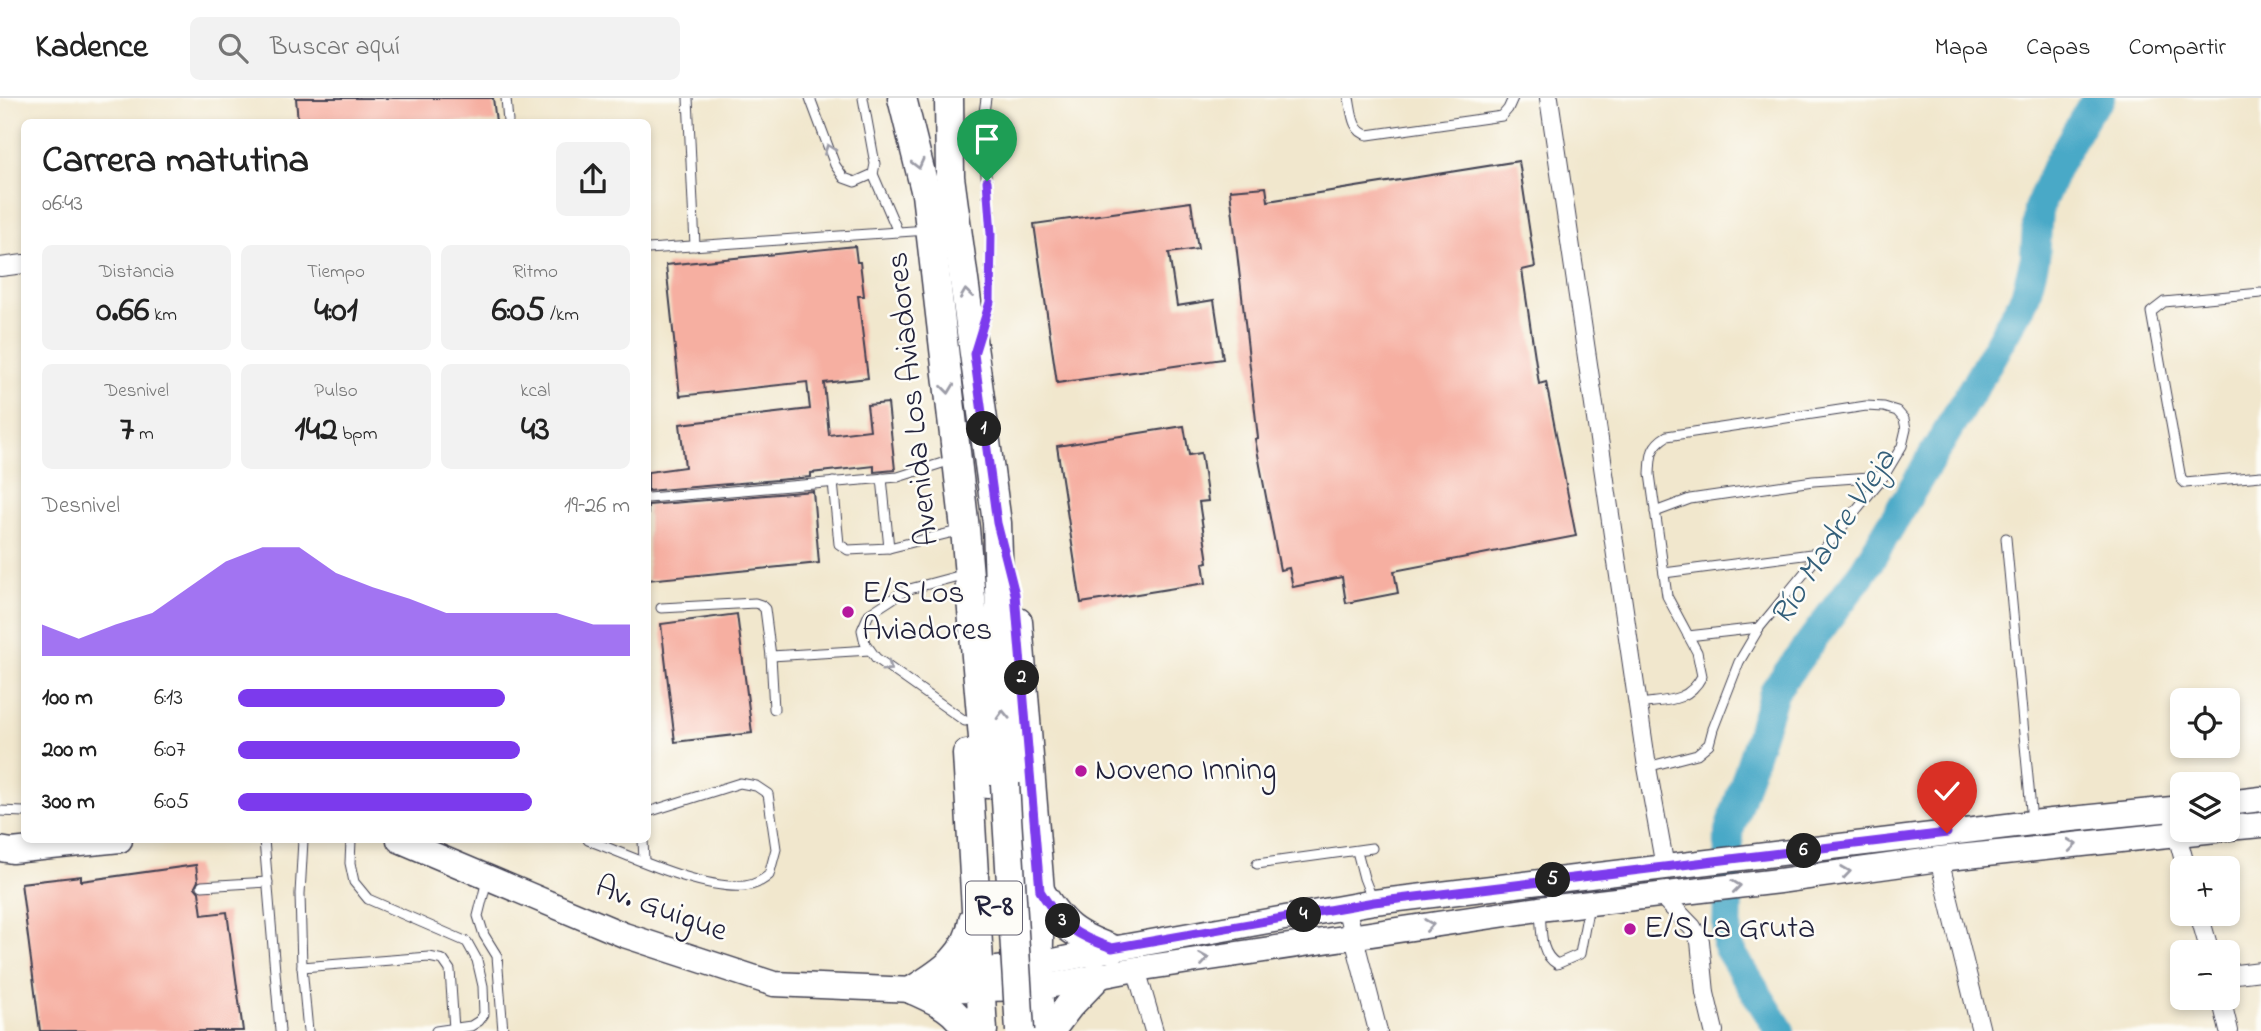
<!DOCTYPE html>
<html lang="es">
<meta charset="utf-8">
<style>
:root{--surface:#fff;--page:#f2f2f2;--text:#222;--muted:#767676;--line:#e0e0e0;--accent:#7c3aed}
body{margin:0;font-family:"Indie Flower",sans-serif;background:var(--page);color:var(--text);height:100vh;display:flex;flex-direction:column;font-size:26px;white-space:nowrap}
*{box-sizing:border-box;margin:0}
p{font-size:23px;color:var(--muted)}
.icon{flex:none;width:38px;height:38px;fill:none;stroke:currentColor;stroke-width:2;stroke-linecap:round;stroke-linejoin:round}
.map{position:relative;flex:1;overflow:hidden}
.sheet{position:absolute;left:21px;top:21px;width:630px;height:724px;display:flex;flex-direction:column;background:var(--surface);border-radius:10px;box-shadow:0 4px 10px #0003}
.sheet>*{flex:none}
.tools{position:absolute;left:2170px;top:590px;display:grid;gap:14px}
.tools a{display:grid;place-items:center;width:70px;height:70px;border-radius:10px;background:var(--surface);box-shadow:0 4px 10px #0003;font-size:35px}
.pin{position:absolute;display:grid;place-items:center;width:60px;height:60px;color:#fff;margin:-72px -30px;border-radius:50% 50% 50% 0;rotate:-45deg;box-shadow:0 0 7px #0007}
.pin .icon{rotate:45deg}
.km{position:absolute;width:35px;height:35px;margin:-18px;border-radius:50%;background:#222;color:#fff;font-size:19px;line-height:35px;text-align:center}
.round{display:grid;place-items:center;flex:none;width:74px;height:74px;border-radius:10px;background:var(--page)}
.head{display:flex;align-items:center;justify-content:space-between;height:119px;padding:0 21px}
h1{font-size:38px;font-weight:700;line-height:52px}
.stats{display:grid;grid-template-columns:repeat(3,1fr);gap:10px;height:119px;padding:7px 21px}
.stats div{display:grid;align-content:center;border-radius:10px;background:var(--page);text-align:center}
.stats b{font-size:35px;font-weight:700}
.stats small{font-size:19px;font-weight:400}
.stats p{font-size:19px}
.chart{height:196px;padding:14px 21px}
.chart p{display:flex;justify-content:space-between}
.chart svg{width:100%;height:126px;margin-top:7px;fill:var(--accent);opacity:.7}
ul{padding:0 21px;list-style:none;font-size:23px}
li{display:grid;grid-template-columns:112px 84px 1fr;align-items:center;height:52px}
li i{height:18px;border-radius:9px;background:var(--accent)}
header{display:flex;align-items:center;gap:42px;box-sizing:border-box;height:98px;padding:0 35px;background:var(--surface);border-bottom:2px solid var(--line)}
header strong{font-size:33px}
nav{display:flex;gap:38px;margin-inline-start:auto;font-size:24px}
.search{width:490px;height:63px;background:var(--page);display:flex;align-items:center;gap:18px;box-sizing:border-box;padding:0 24px;border-radius:10px;color:var(--muted);font-size:26px}
.map>svg:first-child{display:block}
.lines{fill:none;stroke-linecap:round;stroke-linejoin:round}
.river{stroke:#48a9c7;stroke-width:30}
.building{fill:#f6afa1}
.lane-casing{stroke:#414051;stroke-width:11}
.street-casing{stroke:#414051;stroke-width:20}
.secondary-casing{stroke:#414051;stroke-width:27}
.primary-casing{stroke:#414051;stroke-width:31}
.lane{stroke:#fff;stroke-width:9}
.street{stroke:#fff;stroke-width:18}
.secondary{stroke:#fff;stroke-width:24}
.primary{stroke:#fff;stroke-width:28}
.primary-bridge-casing{stroke:#414051;stroke-width:31;stroke-linecap:butt}
.primary-bridge{stroke:#fff;stroke-width:28}
.oneway{stroke:#9c9ca7}
.route-casing{stroke:#fff;stroke-width:14}
.route{stroke:#7c3aed;stroke-width:9}
.poi-dot{fill:#b5179e;stroke:#fdfcf7;stroke-width:2.5}
.labels{text-anchor:middle;dominant-baseline:central;stroke-width:5;stroke-linejoin:round;paint-order:stroke}
.shield{fill:#fdfcf7;stroke:#646373;stroke-width:2}
.shield-label{font-size:30px;font-weight:bold;fill:#22223b}
.street-label{font-size:32px;fill:#22223b;stroke:#fdfcf7}
.poi-label{font-size:32px;fill:#22223b;stroke:#fdfcf7;text-anchor:start}
.water-label{font-size:33px;font-style:italic;fill:#335f7a;stroke:#fdfcf7}
</style>
<header>
<strong>Kadence</strong>
<div class="search"><svg class="icon" aria-label="search" viewBox="0 0 24 24"><circle cx="10" cy="10" r="6"/><path d="M15 15l6 6"/></svg>Buscar aquí</div>
<nav><a>Mapa</a><a>Capas</a><a>Compartir</a></nav>
</header>
<div class="map">
<svg width="2261" height="933" viewBox="0 0 2261 933">
<rect width="100%" height="100%" fill="#fdfcf7"/>
<filter id="ink" filterUnits="userSpaceOnUse"><feTurbulence type="fractalNoise" baseFrequency=".0143" numOctaves="2"/><feDisplacementMap in="SourceGraphic" scale="14" xChannelSelector="R" yChannelSelector="G"/><feConvolveMatrix kernelMatrix="1 2 1 2 8 2 1 2 1" color-interpolation-filters="sRGB"/></filter>
<filter id="wash" filterUnits="userSpaceOnUse"><feTurbulence type="fractalNoise" baseFrequency=".00686" numOctaves="4" result="noise"/><feDisplacementMap in="SourceGraphic" scale="28" xChannelSelector="R" yChannelSelector="G"/><feGaussianBlur stdDeviation="1.57" result="paint"/><feColorMatrix in="noise" values="0 0 0 0 0 0 0 0 0 0 0 0 0 0 0 0 0 1.4 0 .05"/><feComposite in="paint" operator="in"/></filter>
<g filter="url(#wash)">
<rect width="100%" height="100%" fill="#f1e7cd"/>
<g class="lines">
<!-- river -->
<polyline class="river" points="1780,933 1727,848 1729,733 1775,592 1864,472 1982,275 2025,199 2035,160 2038,111 2058,65 2089,12 2100,0"/>
</g>
<g id="blocks">
<!-- building -->
<g class="building">
<polygon points="296,0 493,0 496,24 298,24"/>
<polygon points="1519,63 1535,169 1522,172 1539,286 1546,284 1576,438 1394,473 1398,495 1346,505 1342,479 1293,489 1289,470 1280,472 1255,341 1258,340 1230,92 1266,89 1268,103"/>
<polygon points="1191,104 1198,151 1169,155 1177,208 1214,202 1223,261 1057,285 1034,126"/>
<polygon points="855,148 857,164 860,164 864,198 858,198 868,280 824,285 829,337 870,332 867,307 888,305 895,372 874,374 874,368 811,375 811,379 648,393 648,374 685,369 680,326 810,311 807,284 680,298 666,167"/>
<polygon points="1184,328 1189,357 1201,355 1208,403 1199,404 1208,464 1203,465 1206,485 1081,505 1057,348"/>
<polygon points="813,393 819,465 648,482 648,407"/>
<polygon points="737,516 752,635 675,644 661,526"/>
<polygon points="196,767 198,783 195,789 199,794 202,817 227,814 243,933 40,933 21,785 81,778 81,783"/>
</g>
</g>
</g>
<g filter="url(#ink)">
<use href="#blocks" fill-opacity="0" stroke="#414051" stroke-width="2"/>
<g class="lines">
<!-- lane casing -->
<g class="lane-casing">
<g id="lane">
<polyline points="506,0 508,24"/>
<polyline points="688,0 695,148"/>
<polyline points="810,0 835,67 844,80 855,84 873,76 875,66 863,0"/>
<path d="M1349 0C1352 14 1352 34 1368 37L1502 18 1508 11 1513 0"/>
<polyline points="873,76 898,134"/>
<polyline points="648,151 928,132"/>
<polyline points="2261,195 2164,204 2151,214 2181,381 2185,385 2261,378"/>
<polyline points="981,234 990,204 991,136 982,29 986,0"/>
<polyline points="833,384 839,446 848,452 889,450 882,380"/>
<polyline points="648,400 898,379 955,361"/>
<polyline points="1655,414 1690,401 1813,383 1884,378"/>
<polyline points="2006,440 2032,723"/>
<polyline points="889,450 962,432"/>
<polyline points="1664,475 1819,455"/>
<polyline points="962,477 906,492 869,516 862,532 865,545 876,560 965,623"/>
<polyline points="661,510 755,505 761,507 765,511 771,558 870,552"/>
<polyline points="1688,538 1759,530"/>
<polyline points="771,558 774,611"/>
<path d="M1638 606C1666 602 1688 605 1702 578L1697 554 1667 498 1650 376C1651 358 1650 348 1667 338L1866 308 1884 309 1897 313 1904 321 1906 331 1902 348 1884 378 1759 530 1739 564 1713 631 1709 646 1697 656 1647 669"/>
<polyline points="0,713 24,714"/>
<polyline points="264,742 280,933"/>
<polyline points="303,742 300,796 302,869 308,933"/>
<polyline points="351,742 350,765 354,784 368,801 467,844 477,862 483,888 484,916 479,923 471,928 436,933"/>
<path d="M588 742C631 758 701 792 745 788 755 787 762 783 769 777L776 751 768 696 756 688 740 685 648 714"/>
<polyline points="643,742 644,763"/>
<polyline points="1357,753 1364,780 1373,803"/>
<polyline points="1257,766 1372,750"/>
<polyline points="487,782 478,818 484,837 497,858 503,933"/>
<polyline points="202,788 268,784"/>
<path d="M1540 813C1542 832 1539 855 1557 866L1580 856 1589 807"/>
<polyline points="302,869 429,859 443,862 450,872 454,931"/>
</g>
</g>
<!-- street casing -->
<g class="street-casing">
<g id="street">
<polyline points="1549,0 1647,669 1665,769"/>
<polyline points="0,169 24,166"/>
<polyline points="2174,726 2186,770"/>
<polyline points="1939,761 1981,933"/>
<polyline points="1661,797 1692,829 1700,843 1705,895 1714,933"/>
<polyline points="1346,809 1378,933"/>
<polyline points="2199,816 2210,854"/>
<polyline points="1136,871 1154,933"/>
<polyline points="2228,877 2261,873"/>
<polyline points="2221,900 2229,933"/>
</g>
</g>
<!-- secondary casing -->
<g class="secondary-casing">
<g id="secondary">
<polyline points="2228,705 2261,701"/>
<polyline points="2228,730 2261,727"/>
<polyline points="399,742 624,837 774,886 913,892 1038,890 1136,871 1539,811 1779,783 1939,761 2216,732"/>
<polyline points="0,751 12,753 120,742"/>
<polyline points="961,879 980,873 1039,866 1112,851 1374,804 2032,725 2182,710"/>
</g>
</g>
<!-- primary casing -->
<g class="primary-casing">
<g id="primary">
<polyline points="902,0 926,96 965,431 987,686"/>
<polyline points="949,0 950,79 997,425 1005,686"/>
<polyline points="1018,524 1040,793 1038,890 1041,933"/>
<polyline points="967,656 983,933"/>
<path d="M1040 793C1062 828 1073 837 1112 851"/>
<path d="M913 892C942 874 968 858 973 822"/>
<path d="M913 892C935 902 956 910 967 933"/>
<polyline points="1050,933 1069,908 1098,878"/>
</g>
</g>
<!-- lane -->
<use href="#lane" class="lane"/>
<!-- street -->
<use href="#street" class="street"/>
<!-- secondary -->
<use href="#secondary" class="secondary"/>
<!-- primary -->
<use href="#primary" class="primary"/>
<!-- primary-bridge casing -->
<g class="primary-bridge-casing">
<polyline id="primary-bridge" points="1005,686 1020,933"/>
</g>
<!-- primary-bridge -->
<use href="#primary-bridge" class="primary-bridge"/>
</g>
<!-- one-way arrows -->
<defs><path id="oneway-chevron" d="M-2-3.5L2.5 0L-2 3.5" fill="none" stroke-width="1.6" stroke-linecap="round" stroke-linejoin="round" transform="scale(1.75)"/></defs>
<g class="oneway">
<use href="#oneway-chevron" transform="translate(829 51) rotate(-110)"/>
<use href="#oneway-chevron" transform="translate(918 66) rotate(76)"/>
<use href="#oneway-chevron" transform="translate(966 196) rotate(-98)"/>
<use href="#oneway-chevron" transform="translate(948 291) rotate(83)"/>
<use href="#oneway-chevron" transform="translate(888 569) rotate(34)"/>
<use href="#oneway-chevron" transform="translate(1003 617) rotate(-92)"/>
<use href="#oneway-chevron" transform="translate(2072 747) rotate(-6)"/>
<use href="#oneway-chevron" transform="translate(1846 774) rotate(-8)"/>
<use href="#oneway-chevron" transform="translate(1736 788) rotate(-7)"/>
<use href="#oneway-chevron" transform="translate(1429 827) rotate(-8)"/>
<use href="#oneway-chevron" transform="translate(1204 861) rotate(-9)"/>
</g>
</g>
<g class="lines" filter="url(#ink)">
<!-- route casing -->
<g class="route-casing">
<path id="route" d="M987 83 991 136 990 204 974 256 997 425 1015 496 1040 793C1062 828 1074 837 1112 850L1374 804 1947 735"/>
</g>
<!-- route -->
<use href="#route" class="route"/>
</g>
<!-- markers -->
<g class="poi-dot">
<circle cx="848" cy="514" r="7"/>
<circle cx="1081" cy="673" r="7"/>
<circle cx="1630" cy="831" r="7"/>
</g>
<g class="labels">
<!-- shield labels -->
<rect class="shield" x="966" y="783.5" width="56" height="53" rx="5"/>
<g class="shield-label">
<text x="994" y="810">R-8</text>
</g>
<!-- street labels -->
<g class="street-label">
<text transform="translate(914 301) rotate(-96)">Avenida Los Aviadores</text>
<text transform="translate(661 812) rotate(20)">Av. Guigue</text>
</g>
<!-- poi labels -->
<g class="poi-label">
<text x="862" y="496">E/S Los<tspan x="862" dy="37">Aviadores</tspan></text>
<text x="1095" y="673">Noveno Inning</text>
<text x="1644" y="831">E/S La Gruta</text>
</g>
<!-- water labels -->
<g class="water-label">
<text transform="translate(1834 440) rotate(-57)">Río Madre Vieja</text>
</g>
</g>
</svg>
<div class="tools">
<a><svg class="icon" aria-label="locate" viewBox="0 0 24 24"><circle cx="12" cy="12" r="6"/><path d="M12 2v4M12 18v4M2 12h4M18 12h4"/></svg></a>
<a><svg class="icon" aria-label="layers" viewBox="0 0 24 24"><path d="M12 4l9 5-9 5-9-5zM3 14l9 5 9-5"/></svg></a>
<a>+</a>
<a>−</a>
</div>
<div class="pin" style="left:987px;top:83px;background:#1e9e55"><svg class="icon" aria-label="arrive" viewBox="0 0 24 24"><path d="M6 21V4h12l-3 4 3 4H6"/></svg></div>
<div class="pin" style="left:1947px;top:735px;background:#d93025"><svg class="icon" aria-label="check" viewBox="0 0 24 24"><path d="M5 12l5 5 9-10"/></svg></div>
<b class="km" style="left:984px;top:331px">1</b>
<b class="km" style="left:1022px;top:580px">2</b>
<b class="km" style="left:1063px;top:823px">3</b>
<b class="km" style="left:1304px;top:817px">4</b>
<b class="km" style="left:1553px;top:782px">5</b>
<b class="km" style="left:1804px;top:753px">6</b>
<section class="sheet">
<div class="head"><div><h1>Carrera matutina</h1><p>06:43</p></div><a class="round"><svg class="icon" aria-label="share" viewBox="0 0 24 24"><path d="M12 15V3M7 8l5-5 5 5M5 13v7h14v-7"/></svg></a></div>
<div class="stats">
<div><p>Distancia</p><b>0.66<small> km</small></b></div>
<div><p>Tiempo</p><b>4:01</b></div>
<div><p>Ritmo</p><b>6:05<small> /km</small></b></div>
</div>
<div class="stats">
<div><p>Desnivel</p><b>7<small> m</small></b></div>
<div><p>Pulso</p><b>142<small> bpm</small></b></div>
<div><p>kcal</p><b>43</b></div>
</div>
<div class="chart"><p><span>Desnivel</span>19–26 m</p>
<svg viewBox="0 0 160 44" preserveAspectRatio="none"><path d="M0 44V33L10 38L20 33L30 29L40 20L50 11L60 6L70 6L80 15L90 20L100 24L110 29L120 29L130 29L140 29L150 33L160 33V44z"/></svg>
</div>
<ul>
<li><b>100 m</b>6:13<i style="width:68%"></i></li>
<li><b>200 m</b>6:07<i style="width:72%"></i></li>
<li><b>300 m</b>6:05<i style="width:75%"></i></li>
</ul>
</section>
</div>
